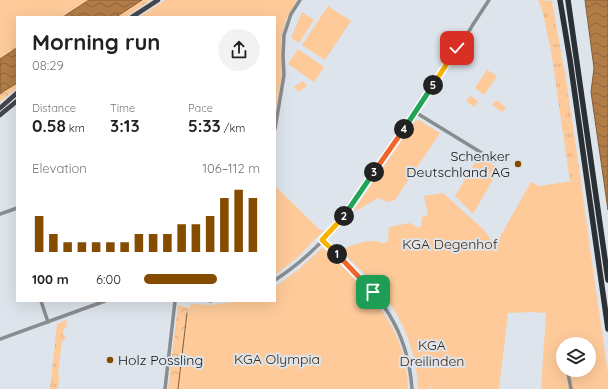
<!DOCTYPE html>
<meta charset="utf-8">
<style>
:root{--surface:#fff;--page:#f2f2f2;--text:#222;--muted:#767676;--accent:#854c00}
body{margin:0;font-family:Quicksand,sans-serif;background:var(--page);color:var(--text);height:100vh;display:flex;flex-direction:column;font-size:15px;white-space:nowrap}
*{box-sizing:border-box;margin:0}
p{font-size:13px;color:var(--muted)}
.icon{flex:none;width:22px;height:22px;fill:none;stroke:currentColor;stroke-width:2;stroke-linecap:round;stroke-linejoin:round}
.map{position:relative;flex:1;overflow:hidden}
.sheet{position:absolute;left:16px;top:16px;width:260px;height:286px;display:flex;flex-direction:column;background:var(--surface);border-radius:0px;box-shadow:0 4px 16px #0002}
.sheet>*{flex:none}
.tools{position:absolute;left:556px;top:337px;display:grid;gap:8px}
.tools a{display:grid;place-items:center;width:40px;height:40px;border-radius:50%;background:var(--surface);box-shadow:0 4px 16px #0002;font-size:20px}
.pin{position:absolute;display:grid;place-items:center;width:34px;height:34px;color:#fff;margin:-17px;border-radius:8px;box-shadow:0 2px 6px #0006}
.km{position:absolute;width:20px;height:20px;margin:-10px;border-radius:50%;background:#222;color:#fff;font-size:11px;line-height:20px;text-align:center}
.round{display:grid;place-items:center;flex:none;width:42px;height:42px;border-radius:21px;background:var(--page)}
.head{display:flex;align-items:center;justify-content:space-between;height:68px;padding:0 16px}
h1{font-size:22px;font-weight:700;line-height:30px}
.metrics{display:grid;grid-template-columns:repeat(3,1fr);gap:6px;height:68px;padding:4px 16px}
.metrics div{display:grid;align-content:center}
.metrics b{font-size:17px;font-weight:700}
.metrics small{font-size:11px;font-weight:400}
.metrics p{font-size:11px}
.chart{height:112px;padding:8px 16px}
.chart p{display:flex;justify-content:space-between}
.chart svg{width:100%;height:72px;margin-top:4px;stroke:var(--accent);stroke-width:6}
ul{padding:0 16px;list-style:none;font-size:13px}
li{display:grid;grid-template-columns:64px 48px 1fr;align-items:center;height:30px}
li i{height:10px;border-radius:5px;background:var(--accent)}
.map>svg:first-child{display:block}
.grass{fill:url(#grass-tufts)}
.forest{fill:url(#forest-crowns)}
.garden{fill:#feca9a;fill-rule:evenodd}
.water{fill:url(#water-waves);stroke:#835d38}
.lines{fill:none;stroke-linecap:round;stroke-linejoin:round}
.stream{stroke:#835d38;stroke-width:1}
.minor{stroke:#8a8d90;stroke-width:3.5}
.major{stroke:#43474c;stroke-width:4.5}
.highway{stroke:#2b3035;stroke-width:5.5}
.split-1-casing{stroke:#fff;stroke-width:8}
.split-2-casing{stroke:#fff;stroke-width:8}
.split-3-casing{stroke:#fff;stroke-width:8}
.split-4-casing{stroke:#fff;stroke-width:8}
.split-5-casing{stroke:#fff;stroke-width:8}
.split-6-casing{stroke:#fff;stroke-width:8}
.split-1{stroke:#f0652b;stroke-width:5}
.split-2{stroke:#f5b400;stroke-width:5}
.split-3{stroke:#22a559;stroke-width:5}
.split-4{stroke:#f0652b;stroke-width:5}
.split-5{stroke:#22a559;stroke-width:5}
.split-6{stroke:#f5b400;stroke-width:5}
.poi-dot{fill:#854c00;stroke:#dde4eb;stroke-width:1.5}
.labels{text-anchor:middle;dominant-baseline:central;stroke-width:4;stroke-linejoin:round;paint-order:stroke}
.poi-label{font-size:14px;fill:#141619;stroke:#dde4eb;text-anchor:end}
.park-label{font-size:14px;fill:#422a12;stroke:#dde4eb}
</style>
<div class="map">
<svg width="608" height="389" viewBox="0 0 608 389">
<defs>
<pattern id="grass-tufts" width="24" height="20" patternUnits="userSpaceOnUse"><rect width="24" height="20" fill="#feca9a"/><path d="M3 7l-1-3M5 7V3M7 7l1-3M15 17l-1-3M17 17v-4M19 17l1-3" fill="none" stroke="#d9ad84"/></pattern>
<pattern id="forest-crowns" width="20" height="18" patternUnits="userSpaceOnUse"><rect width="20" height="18" fill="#feca9a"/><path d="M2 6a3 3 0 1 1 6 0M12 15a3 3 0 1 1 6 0" fill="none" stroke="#d9ad84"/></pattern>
<pattern id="water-waves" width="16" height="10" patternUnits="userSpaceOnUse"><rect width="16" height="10" fill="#b27c46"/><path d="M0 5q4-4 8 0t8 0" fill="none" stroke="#90653a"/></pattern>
</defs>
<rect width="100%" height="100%" fill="#dde4eb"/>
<!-- grass -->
<g class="grass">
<polygon points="538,0 552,1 563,64 565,72 594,271 580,180 570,181 551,51 541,5 540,6"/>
<polygon points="67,320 66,328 64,329 63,335 65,337 64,341 62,341 58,375 59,376 58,389 50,389 57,324"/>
</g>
<!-- forest -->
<g class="forest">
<polygon points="79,0 89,0 63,17 53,17"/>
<polygon points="142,0 151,0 126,17 116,17"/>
<polygon points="17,40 17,48 0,59 0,49"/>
<path d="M17 83V88L0 102V94C5 89 11 87 17 83Z"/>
<polygon points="178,305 189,308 180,389 168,389"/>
</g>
<!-- garden -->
<g class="garden">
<polygon points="2,0 79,0 53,17 17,17 17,40 0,49 0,1"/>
<polygon points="165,0 297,0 286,20 281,38 282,75 275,114 275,17 139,17"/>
<polygon points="328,6 351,21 325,60 302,45"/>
<polygon points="302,12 314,20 299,43 291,38"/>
<polygon points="298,49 324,67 314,82 288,64"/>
<polygon points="487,70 497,76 484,95 475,88"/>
<polygon points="303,81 307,86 298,92 294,87"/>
<polygon points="470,96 478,101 474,107 466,101"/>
<polygon points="496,100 506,107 502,112 492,105"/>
<polygon points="419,120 440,133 395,200 388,202 378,198 356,211 354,210 415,121"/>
<polygon points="479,156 499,169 473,214 455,196"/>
<path d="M580 180 608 373V389H541L546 313 532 312 508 313 499 389H430L436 380 429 389H418C417 354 404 319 381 292 369 277 354 264 340 250 352 246 372 236 384 244L385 242 388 241 389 227 410 223 418 228 421 226 422 217 428 215 424 196 443 193 484 230 496 247V244L531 182 539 186ZM563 344H589V370H563Z"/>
<polygon points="275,186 320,230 324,230 297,258 275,275"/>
<path d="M322 248 324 249C367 291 406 323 408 389H180L189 308 191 304 211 305 240 301H275V287L299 269Z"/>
</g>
<!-- water -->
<g class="water">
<polygon points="89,0 142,0 116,17 63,17"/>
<polygon points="585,0 608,0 608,210 591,92 594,68"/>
<path d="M17 48V83C11 87 5 90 0 94V59Z"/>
</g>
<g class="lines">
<!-- stream -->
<polyline class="stream" points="178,389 187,313"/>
<!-- minor -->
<g class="minor">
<polyline points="472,26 489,0"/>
<polyline points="415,112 495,161"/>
<polyline points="275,129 284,75 283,56 284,35 291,14 300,0"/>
<polyline points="0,214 17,208"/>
<path d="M323 240C370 288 407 317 412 389"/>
<path d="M275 280C303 262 328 237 348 211L471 28"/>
<polyline points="41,301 48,322"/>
<polyline points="210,301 211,301"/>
<polyline points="0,339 105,301"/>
<polyline points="568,373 571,389"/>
<polyline points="165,389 175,301"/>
</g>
<!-- major -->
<g class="major">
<polyline points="132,17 158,0"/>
<polyline points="0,108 17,93"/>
<polyline points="0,115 17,101"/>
</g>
<!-- highway -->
<g class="highway">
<polyline points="560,0 570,60 608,329"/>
<polyline points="568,0 608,280"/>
</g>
</g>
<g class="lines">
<!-- split-1 casing -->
<g class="split-1-casing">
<polyline id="split-1" points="337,254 373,292"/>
</g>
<!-- split-2 casing -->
<g class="split-2-casing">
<polyline id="split-2" points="337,254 322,240 344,216"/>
</g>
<!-- split-3 casing -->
<g class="split-3-casing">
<polyline id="split-3" points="344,216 374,172"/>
</g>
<!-- split-4 casing -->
<g class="split-4-casing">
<polyline id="split-4" points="374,172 404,129"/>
</g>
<!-- split-5 casing -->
<g class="split-5-casing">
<polyline id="split-5" points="404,129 433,85"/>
</g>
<!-- split-6 casing -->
<g class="split-6-casing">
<polyline id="split-6" points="433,85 457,48"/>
</g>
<!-- split-1 -->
<use href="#split-1" class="split-1"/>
<!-- split-2 -->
<use href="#split-2" class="split-2"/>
<!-- split-3 -->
<use href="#split-3" class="split-3"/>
<!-- split-4 -->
<use href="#split-4" class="split-4"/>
<!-- split-5 -->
<use href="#split-5" class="split-5"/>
<!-- split-6 -->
<use href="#split-6" class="split-6"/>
</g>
<!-- markers -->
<g class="poi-dot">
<circle cx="518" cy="164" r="4"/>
<circle cx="110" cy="360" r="4"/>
</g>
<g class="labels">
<!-- poi labels -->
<g class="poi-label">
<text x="510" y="156">Schenker<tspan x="510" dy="16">Deutschland AG</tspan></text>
<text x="118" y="360" text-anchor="start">Holz Possling</text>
</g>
<!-- park labels -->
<g class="park-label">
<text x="450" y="244">KGA Degenhof</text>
<text x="432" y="345">KGA<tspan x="432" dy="16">Dreilinden</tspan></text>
<text x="277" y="359">KGA Olympia</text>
</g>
</g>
</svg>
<div class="tools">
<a><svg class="icon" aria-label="layers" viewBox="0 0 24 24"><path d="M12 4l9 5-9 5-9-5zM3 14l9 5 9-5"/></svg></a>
</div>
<div class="pin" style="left:373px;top:292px;background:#1e9e55"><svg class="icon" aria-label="arrive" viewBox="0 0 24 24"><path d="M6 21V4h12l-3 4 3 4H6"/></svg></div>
<div class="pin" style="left:457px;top:48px;background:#d93025"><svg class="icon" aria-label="check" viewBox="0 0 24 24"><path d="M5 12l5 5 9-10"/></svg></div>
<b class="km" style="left:337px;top:254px">1</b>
<b class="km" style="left:344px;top:216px">2</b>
<b class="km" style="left:374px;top:172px">3</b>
<b class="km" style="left:404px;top:129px">4</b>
<b class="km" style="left:433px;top:85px">5</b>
<section class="sheet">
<div class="head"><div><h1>Morning run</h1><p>08:29</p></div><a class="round"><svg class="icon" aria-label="share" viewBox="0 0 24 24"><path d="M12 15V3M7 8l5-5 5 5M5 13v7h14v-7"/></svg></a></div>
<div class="metrics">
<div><p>Distance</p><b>0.58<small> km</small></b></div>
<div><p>Time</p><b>3:13</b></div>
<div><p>Pace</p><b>5:33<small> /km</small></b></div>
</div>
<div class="chart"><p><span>Elevation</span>106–112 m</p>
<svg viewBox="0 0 160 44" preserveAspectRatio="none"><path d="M5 44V22M15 44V33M25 44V38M35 44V38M45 44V38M55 44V38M65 44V38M75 44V33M85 44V33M95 44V33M105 44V27M115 44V27M125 44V22M135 44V11M145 44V6M155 44V11"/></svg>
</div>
<ul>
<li><b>100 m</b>6:00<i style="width:63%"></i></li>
</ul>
</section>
</div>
